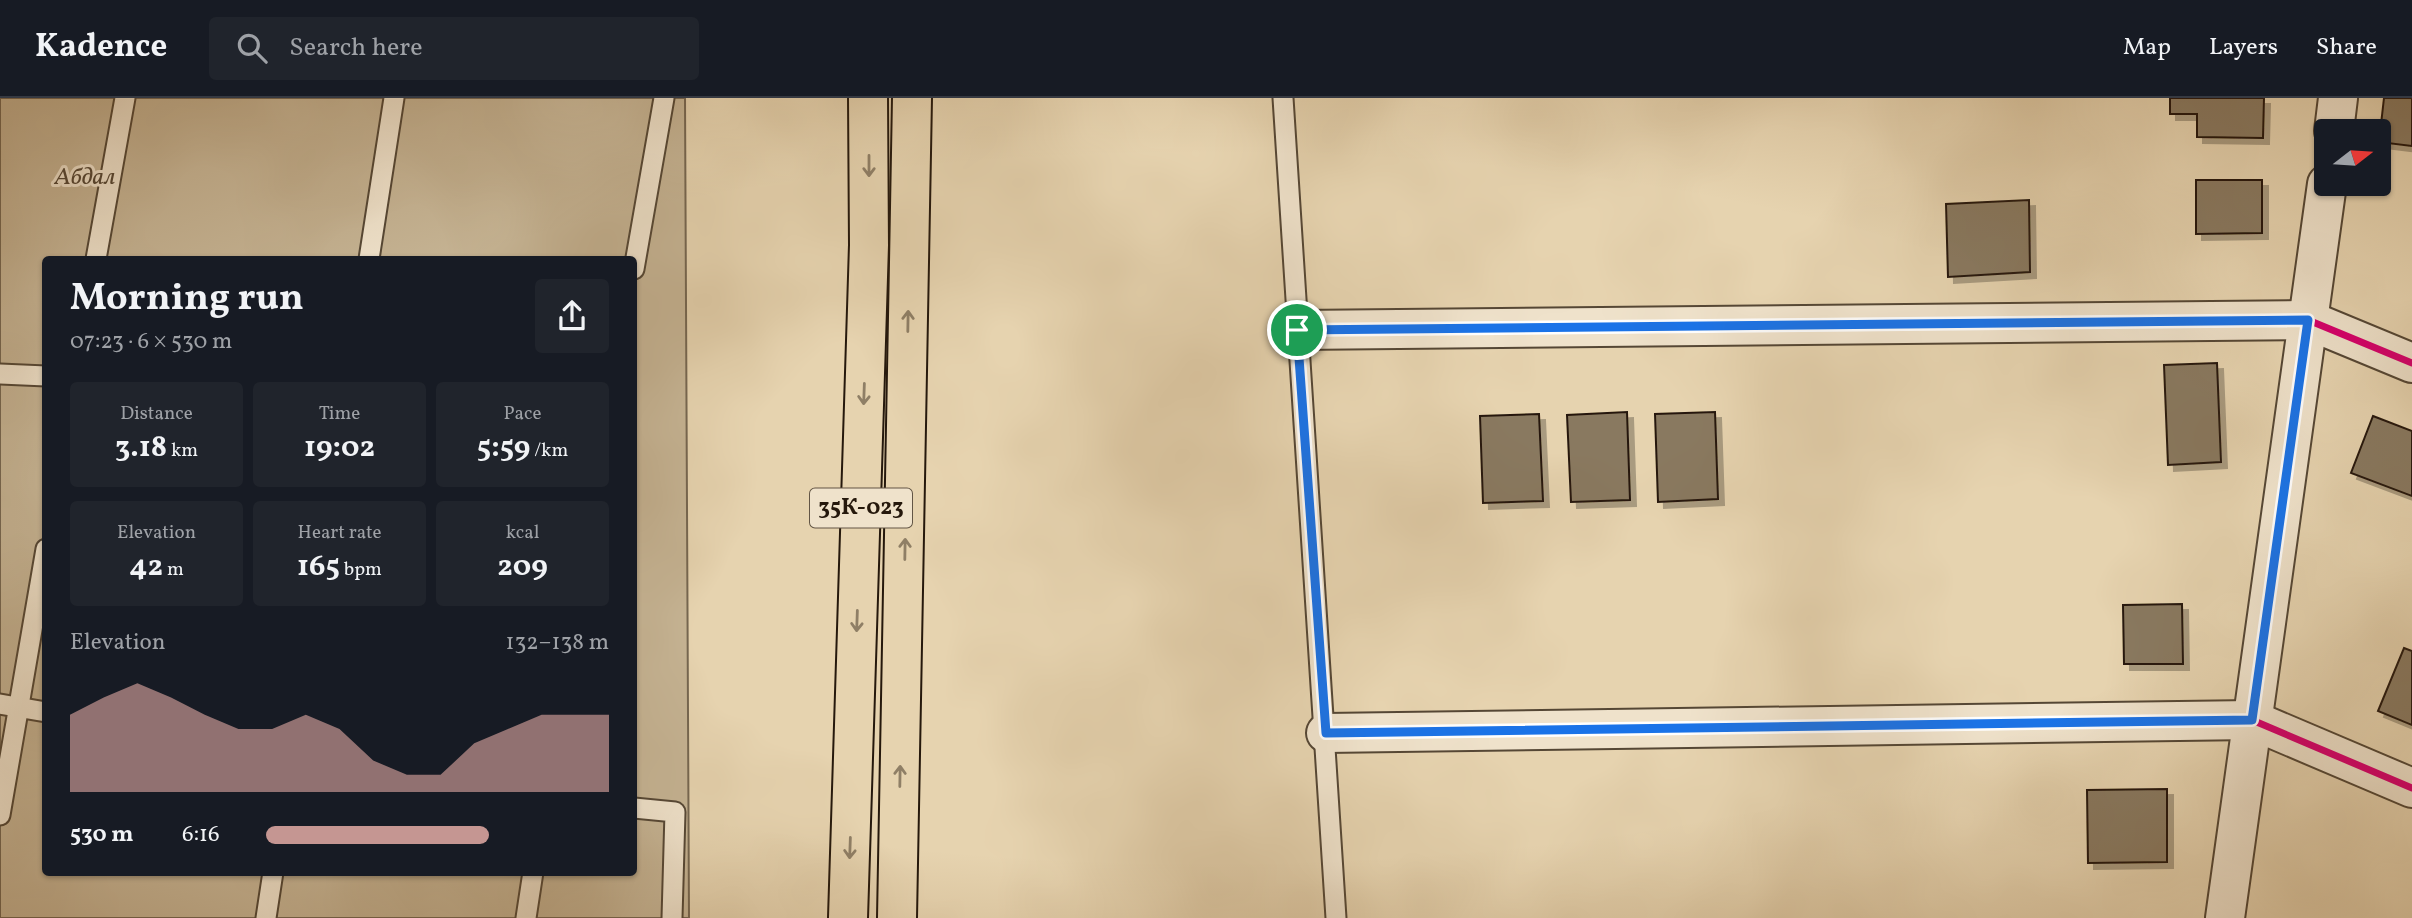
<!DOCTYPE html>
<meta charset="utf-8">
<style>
:root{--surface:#171b24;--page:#20242c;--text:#f1f3f6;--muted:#9ea1a6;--line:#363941;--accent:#c59692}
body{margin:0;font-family:Vollkorn,serif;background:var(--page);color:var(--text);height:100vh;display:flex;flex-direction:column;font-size:26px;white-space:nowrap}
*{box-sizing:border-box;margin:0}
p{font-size:23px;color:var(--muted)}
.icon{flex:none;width:38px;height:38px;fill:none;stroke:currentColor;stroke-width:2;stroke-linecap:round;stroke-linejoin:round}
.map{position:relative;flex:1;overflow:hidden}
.drawer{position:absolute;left:42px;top:158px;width:595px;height:620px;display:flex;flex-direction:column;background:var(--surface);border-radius:7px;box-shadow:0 2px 5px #0004}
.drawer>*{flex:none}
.needle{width:46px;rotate:73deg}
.fabs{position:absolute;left:2314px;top:21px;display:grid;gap:14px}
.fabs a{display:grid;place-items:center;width:77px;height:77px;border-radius:7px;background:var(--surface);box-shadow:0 2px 5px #0004;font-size:35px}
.pin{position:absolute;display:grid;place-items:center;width:60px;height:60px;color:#fff;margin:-30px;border:4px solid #fff;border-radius:50%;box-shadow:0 2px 7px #0007}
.round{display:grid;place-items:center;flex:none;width:74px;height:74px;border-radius:7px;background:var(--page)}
.headline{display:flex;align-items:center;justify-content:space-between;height:119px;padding:0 28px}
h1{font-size:38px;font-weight:700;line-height:52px}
.metrics{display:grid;grid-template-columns:repeat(3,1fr);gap:10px;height:119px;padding:7px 28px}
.metrics div{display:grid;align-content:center;border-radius:7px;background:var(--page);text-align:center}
.metrics b{font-size:30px;font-weight:700}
.metrics small{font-size:19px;font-weight:400}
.metrics p{font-size:19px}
.chart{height:196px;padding:14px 28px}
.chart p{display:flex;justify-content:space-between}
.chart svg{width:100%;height:126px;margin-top:7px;fill:var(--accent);opacity:.7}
ul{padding:0 28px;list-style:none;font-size:23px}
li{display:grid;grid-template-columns:112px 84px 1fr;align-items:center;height:52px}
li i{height:18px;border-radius:9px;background:var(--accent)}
header{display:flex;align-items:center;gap:42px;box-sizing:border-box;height:98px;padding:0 35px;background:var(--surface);border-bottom:2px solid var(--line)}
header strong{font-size:33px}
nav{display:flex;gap:38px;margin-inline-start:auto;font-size:24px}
.search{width:490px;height:63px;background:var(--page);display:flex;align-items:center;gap:18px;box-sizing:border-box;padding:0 24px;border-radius:7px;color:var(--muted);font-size:26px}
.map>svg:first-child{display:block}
.green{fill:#c5b393;stroke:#756650;stroke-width:2;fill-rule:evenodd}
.building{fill:#897961;stroke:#25180c;stroke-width:2;filter:url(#shadow)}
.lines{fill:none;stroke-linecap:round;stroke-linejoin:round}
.lane-casing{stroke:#554735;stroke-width:23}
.street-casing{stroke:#554735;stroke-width:42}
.primary-casing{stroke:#25180c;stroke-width:42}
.lane{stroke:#efe2cb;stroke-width:19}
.street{stroke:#efe2cb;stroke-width:38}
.primary{stroke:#e6d3af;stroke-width:38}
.cycleway-casing{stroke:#efe2cb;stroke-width:11}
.cycleway{stroke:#d6006c;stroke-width:7}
.oneway{stroke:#8f7f66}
.route-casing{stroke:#fff;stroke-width:14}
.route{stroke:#1a73e8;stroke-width:9}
.labels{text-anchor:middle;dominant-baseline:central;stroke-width:6;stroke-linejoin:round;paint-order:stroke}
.shield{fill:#efe2cb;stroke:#625545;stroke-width:2}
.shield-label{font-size:23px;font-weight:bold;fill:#25180c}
.park-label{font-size:24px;font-style:italic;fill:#554634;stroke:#efe2cb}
</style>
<header>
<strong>Kadence</strong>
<div class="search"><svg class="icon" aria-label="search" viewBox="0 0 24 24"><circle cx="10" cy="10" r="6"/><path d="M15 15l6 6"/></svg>Search here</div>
<nav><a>Map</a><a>Layers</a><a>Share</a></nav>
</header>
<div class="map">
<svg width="2412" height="820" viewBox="0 0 2412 820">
<defs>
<filter id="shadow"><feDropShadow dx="6" dy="6" stdDeviation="0" flood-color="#0004"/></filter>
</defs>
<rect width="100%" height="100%" fill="#e6d3af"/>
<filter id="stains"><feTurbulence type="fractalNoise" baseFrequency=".00286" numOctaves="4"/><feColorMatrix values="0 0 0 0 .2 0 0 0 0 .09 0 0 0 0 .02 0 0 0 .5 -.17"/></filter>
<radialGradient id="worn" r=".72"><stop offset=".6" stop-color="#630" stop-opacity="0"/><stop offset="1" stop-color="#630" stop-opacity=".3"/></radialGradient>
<!-- green -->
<path class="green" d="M0 0H685L689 820H0ZM46 161H634V774H46Z"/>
<!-- building -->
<g class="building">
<polygon points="2170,0 2264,0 2263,40 2197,39 2197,16 2170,16"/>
<polygon points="2384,0 2412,0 2412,48 2379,44"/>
<polygon points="2196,82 2262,82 2262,135 2196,136"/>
<polygon points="2029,102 2030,174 1948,179 1946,106"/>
<polygon points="2217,265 2221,364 2168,367 2164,267"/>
<polygon points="1627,314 1630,402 1571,404 1567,317"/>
<polygon points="1715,314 1718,401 1658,404 1655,316"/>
<polygon points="1539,316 1543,403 1483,405 1480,318"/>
<polygon points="2373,318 2412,333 2412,398 2351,375"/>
<polygon points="2182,506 2183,566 2124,566 2123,507"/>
<polygon points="2404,550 2412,553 2412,627 2378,613"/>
<polygon points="2167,691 2167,764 2088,765 2087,692"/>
</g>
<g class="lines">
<!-- lane casing -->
<g class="lane-casing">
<g id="lane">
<polyline points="1283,0 1336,820"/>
<polyline points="96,161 125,0"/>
<polyline points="369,161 394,0"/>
<polyline points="634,171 664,0"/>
<polyline points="0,276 46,278"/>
<polyline points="0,606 46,614"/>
<polyline points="634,710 675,714 672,820"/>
<polyline points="0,717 46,451"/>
<polyline points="266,820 273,774"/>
<polyline points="526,820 533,774"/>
</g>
</g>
<!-- street casing -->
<g class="street-casing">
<g id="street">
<polyline points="2334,33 2338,0"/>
<polyline points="1297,232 2308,222 2412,265"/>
<polyline points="1326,635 2252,622 2412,690"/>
<polyline points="2225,820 2327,86"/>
</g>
</g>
<!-- primary casing -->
<g class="primary-casing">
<g id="primary">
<polyline points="848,820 869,147 868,0"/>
<polyline points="897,820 912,0"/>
</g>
</g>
<!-- lane -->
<use href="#lane" class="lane"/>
<!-- street -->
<use href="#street" class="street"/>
<!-- primary -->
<use href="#primary" class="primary"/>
<!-- cycleway casing -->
<g class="cycleway-casing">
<g id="cycleway">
<polyline points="1297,232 2308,222 2412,265"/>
<polyline points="1326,635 2252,622 2412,690"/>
</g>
</g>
<!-- cycleway -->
<use href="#cycleway" class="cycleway"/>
</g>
<!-- one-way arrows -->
<defs><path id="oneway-shaft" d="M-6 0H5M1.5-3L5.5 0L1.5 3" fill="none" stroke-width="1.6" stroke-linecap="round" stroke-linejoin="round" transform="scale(1.75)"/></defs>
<g class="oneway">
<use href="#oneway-shaft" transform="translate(869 68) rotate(90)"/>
<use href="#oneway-shaft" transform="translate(908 223) rotate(-89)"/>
<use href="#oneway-shaft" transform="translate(864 296) rotate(92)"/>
<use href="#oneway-shaft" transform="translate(905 451) rotate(-89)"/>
<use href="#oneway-shaft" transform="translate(857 523) rotate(92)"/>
<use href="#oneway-shaft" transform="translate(900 678) rotate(-89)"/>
<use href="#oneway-shaft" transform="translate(850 750) rotate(92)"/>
</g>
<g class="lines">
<!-- route casing -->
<g class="route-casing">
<polygon id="route" points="2308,222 2252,622 1326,635 1297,232"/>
</g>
<!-- route -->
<use href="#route" class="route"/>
</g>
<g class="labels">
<!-- shield labels -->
<rect class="shield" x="810" y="390.5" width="102" height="39" rx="5"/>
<g class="shield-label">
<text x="861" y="410">35К-023</text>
</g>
<!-- park labels -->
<g class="park-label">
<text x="85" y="80">Абдал</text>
</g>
</g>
<rect width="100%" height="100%" filter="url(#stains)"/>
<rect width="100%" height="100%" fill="url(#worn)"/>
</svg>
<div class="fabs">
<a><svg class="needle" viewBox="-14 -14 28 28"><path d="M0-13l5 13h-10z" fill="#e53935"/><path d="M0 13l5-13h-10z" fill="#9ea1a6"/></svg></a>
</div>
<div class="pin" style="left:1297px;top:232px;background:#1e9e55"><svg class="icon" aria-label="arrive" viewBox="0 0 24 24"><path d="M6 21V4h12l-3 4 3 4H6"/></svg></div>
<section class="drawer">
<div class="headline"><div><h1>Morning run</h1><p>07:23 · 6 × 530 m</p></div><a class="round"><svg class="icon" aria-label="share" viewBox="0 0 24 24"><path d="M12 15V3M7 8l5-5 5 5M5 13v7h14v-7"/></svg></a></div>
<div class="metrics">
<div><p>Distance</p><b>3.18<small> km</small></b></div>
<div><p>Time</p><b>19:02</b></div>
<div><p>Pace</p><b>5:59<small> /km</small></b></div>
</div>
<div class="metrics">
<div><p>Elevation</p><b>42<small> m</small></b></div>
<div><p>Heart rate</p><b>165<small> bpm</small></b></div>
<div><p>kcal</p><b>209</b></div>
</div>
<div class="chart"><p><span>Elevation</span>132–138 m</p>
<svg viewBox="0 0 160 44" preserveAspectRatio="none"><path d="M0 44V17L10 11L20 6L30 11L40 17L50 22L60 22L70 17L80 22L90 33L100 38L110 38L120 27L130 22L140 17L150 17L160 17V44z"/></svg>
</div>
<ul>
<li><b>530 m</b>6:16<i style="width:65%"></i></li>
</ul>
</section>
</div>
